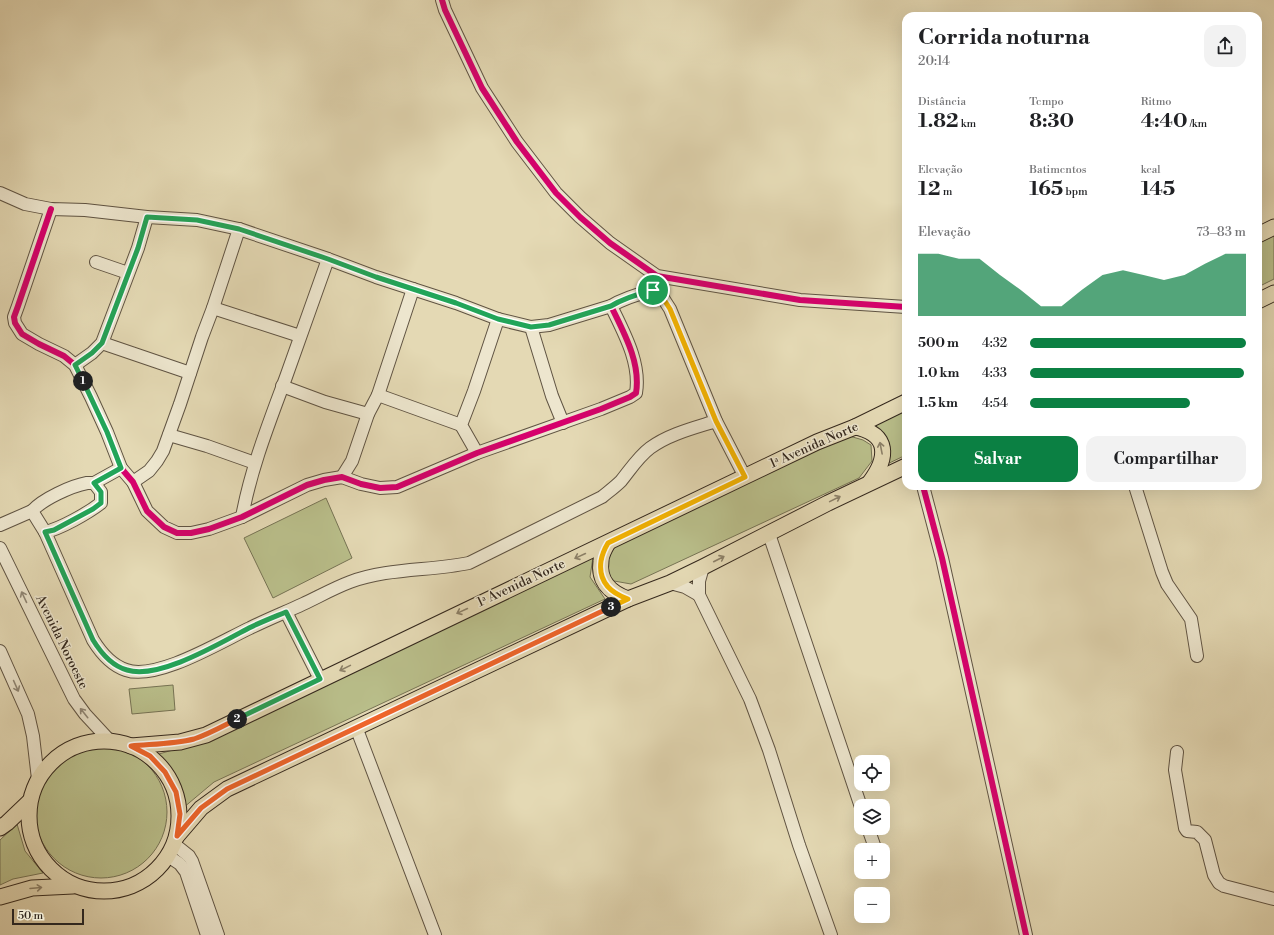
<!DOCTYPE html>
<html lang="pt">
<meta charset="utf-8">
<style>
:root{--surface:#fff;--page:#f2f2f2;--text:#202124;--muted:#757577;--accent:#0b8043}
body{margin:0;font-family:"Libre Bodoni",serif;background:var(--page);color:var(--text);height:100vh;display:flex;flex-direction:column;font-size:15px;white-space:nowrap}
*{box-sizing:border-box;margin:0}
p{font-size:13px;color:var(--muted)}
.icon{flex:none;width:22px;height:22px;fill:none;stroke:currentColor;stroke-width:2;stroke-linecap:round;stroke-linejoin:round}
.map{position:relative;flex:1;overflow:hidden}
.sheet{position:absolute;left:902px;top:12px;width:360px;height:478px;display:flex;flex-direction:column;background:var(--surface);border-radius:12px;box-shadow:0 4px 16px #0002}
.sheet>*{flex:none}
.buttons{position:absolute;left:854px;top:755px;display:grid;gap:8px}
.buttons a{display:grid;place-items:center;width:36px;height:36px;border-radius:8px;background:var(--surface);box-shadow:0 4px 16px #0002;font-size:20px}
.scale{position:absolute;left:12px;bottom:10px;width:72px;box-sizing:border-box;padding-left:4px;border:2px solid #34281d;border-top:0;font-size:11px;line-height:14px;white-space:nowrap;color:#34281d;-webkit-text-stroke:3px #ede6ce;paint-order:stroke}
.pin{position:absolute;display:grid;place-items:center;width:34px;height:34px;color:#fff;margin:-17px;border:2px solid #fff;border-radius:50%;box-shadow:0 1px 4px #0007}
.km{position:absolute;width:20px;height:20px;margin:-10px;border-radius:50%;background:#222;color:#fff;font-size:11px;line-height:20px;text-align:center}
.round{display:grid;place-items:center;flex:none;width:42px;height:42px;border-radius:12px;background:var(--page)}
.headline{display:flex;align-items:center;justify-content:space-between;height:68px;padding:0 16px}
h1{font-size:22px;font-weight:700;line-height:30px}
.stats{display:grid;grid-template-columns:repeat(3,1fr);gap:6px;height:68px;padding:4px 16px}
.stats div{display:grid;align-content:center}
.stats b{font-size:20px;font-weight:700}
.stats small{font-size:11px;font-weight:400}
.stats p{font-size:11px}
.chart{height:112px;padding:8px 16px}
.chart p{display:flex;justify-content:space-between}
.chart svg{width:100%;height:72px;margin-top:4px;fill:var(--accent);opacity:.7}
.cta{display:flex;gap:8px;margin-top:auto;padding:8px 16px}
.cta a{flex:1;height:46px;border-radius:12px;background:var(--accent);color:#fff;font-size:16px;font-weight:700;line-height:46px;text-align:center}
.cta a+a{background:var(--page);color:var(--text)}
ul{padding:0 16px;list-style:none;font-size:13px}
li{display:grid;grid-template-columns:64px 48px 1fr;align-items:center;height:30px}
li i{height:10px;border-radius:5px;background:var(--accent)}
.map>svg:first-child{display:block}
.green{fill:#b9be8a;stroke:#767354}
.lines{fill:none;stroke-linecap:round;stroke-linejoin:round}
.minor-casing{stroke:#605443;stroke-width:14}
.major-casing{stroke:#34281d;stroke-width:17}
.minor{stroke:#ede6ce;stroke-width:12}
.major{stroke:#e4d9b4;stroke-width:15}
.cycleway-casing{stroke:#ede6ce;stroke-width:8}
.cycleway{stroke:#d6006c;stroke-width:6}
.oneway{stroke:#8c8068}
.oneway2{stroke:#908776}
.split-1-casing{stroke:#fff;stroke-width:8}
.split-2-casing{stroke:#fff;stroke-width:8}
.split-3-casing{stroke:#fff;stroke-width:8}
.split-4-casing{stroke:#fff;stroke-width:8}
.split-1{stroke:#22a559;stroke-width:5}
.split-2{stroke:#22a559;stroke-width:5}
.split-3{stroke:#f0652b;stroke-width:5}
.split-4{stroke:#f5b400;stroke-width:5}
.labels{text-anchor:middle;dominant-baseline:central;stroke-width:3;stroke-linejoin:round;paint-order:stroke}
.street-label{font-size:13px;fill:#34281d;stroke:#ede6ce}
</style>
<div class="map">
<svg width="1274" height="935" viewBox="0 0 1274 935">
<rect width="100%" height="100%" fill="#e4d9b4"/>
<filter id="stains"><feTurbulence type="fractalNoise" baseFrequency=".005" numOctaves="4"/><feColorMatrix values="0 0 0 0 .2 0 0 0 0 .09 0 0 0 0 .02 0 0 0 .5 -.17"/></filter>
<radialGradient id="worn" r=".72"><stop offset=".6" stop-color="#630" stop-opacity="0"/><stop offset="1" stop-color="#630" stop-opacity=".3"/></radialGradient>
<!-- green -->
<g class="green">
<polygon points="1274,233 1274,279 1258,287 1258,241"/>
<polygon points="906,409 906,455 881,467 882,439 873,424"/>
<polygon points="846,435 863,440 871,445 872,461 859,478 631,584 614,581 606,570 606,559 614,546"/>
<polygon points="326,498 352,558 273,598 244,538"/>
<polygon points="593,557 590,577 605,599 214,782 183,808 180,792 174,772 159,754 200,742"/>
<polygon points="173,685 175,710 132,714 129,689"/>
<circle cx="101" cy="812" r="66"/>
<polygon points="17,824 25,851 43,873 13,879 0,885 0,840"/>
</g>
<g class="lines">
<!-- minor casing -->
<g class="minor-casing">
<g id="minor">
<polyline points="442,0 445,10 482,88 517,142 556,193 580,217 610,243 657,276 800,300 906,307"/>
<path d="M0 193 25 204 51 209 85 210 147 217 197 220 239 229 328 259 376 277 456 303 498 319 531 327 549 325 611 306C624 298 638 294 653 290L661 295 670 309 716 421 745 477"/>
<path d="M51 209 18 306 14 317 15 323 22 334 39 344 64 356 75 365 91 397 107 432 121 468 133 482 147 511 164 527 177 533H191L209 529 242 517 307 485 324 480 342 477 361 484 380 488 397 487 477 453 601 409 630 397 636 393C641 363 624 333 611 306"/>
<polyline points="96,262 128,273"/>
<polyline points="213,308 300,336"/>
<polyline points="531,327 552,396 563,423"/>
<polyline points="102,343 190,373"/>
<polyline points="75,365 92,353 102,343 138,248 147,217"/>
<polyline points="282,386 325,402 368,414"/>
<polyline points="378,395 461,425"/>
<polyline points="169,435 207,446 255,463"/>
<polyline points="477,453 461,425 474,391 498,319"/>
<polyline points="342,477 352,461 368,414 378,395 413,289"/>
<polyline points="133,482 149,471 157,461 163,451 180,404 202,337 213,308 239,229"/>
<path d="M87 483H94L101 492V503C88 513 60 529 45 532L32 511C43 499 71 486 87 483Z"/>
<polyline points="94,483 121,468"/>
<polyline points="923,486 942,558 1026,935"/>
<polyline points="1135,486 1162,572 1167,584 1191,619 1197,656"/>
<path d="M242 517C251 468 269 423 286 377 300 338 314 298 328 259"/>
<polyline points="0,525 32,511"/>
<path d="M45 532 93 640C101 653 111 665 126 670 157 681 222 641 250 628 268 619 286 612 303 604 318 597 334 588 350 582 387 568 430 571 469 563L602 497C608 492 615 487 621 481 630 470 638 457 650 448 669 434 694 428 716 421"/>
<polyline points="769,534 861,807"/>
<polyline points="0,548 74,699 85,714 110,741"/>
<polyline points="703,567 699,581 699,595 750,699 769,750 799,845 831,935"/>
<polyline points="670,583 685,587 699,595"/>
<polyline points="286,612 320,679"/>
<polyline points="0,651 28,714 33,736 38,779"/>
<polyline points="356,727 435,935"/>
<polyline points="1177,752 1175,770 1185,828 1187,831 1197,832 1205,840 1214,875 1219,883 1224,886 1274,899"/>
<polyline points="868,828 874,845"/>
<polyline points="174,844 189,856 192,861 218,935"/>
<polyline points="168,856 180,864 186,872 207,935"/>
</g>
</g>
<!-- major casing -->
<g class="major-casing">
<g id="major">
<polyline points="1258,235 1274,227"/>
<polyline points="1258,301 1274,293"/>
<path d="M855 427C890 434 888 458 870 482"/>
<path d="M608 543C605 548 601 555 601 561 598 582 611 593 628 599"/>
<circle cx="104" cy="816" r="75"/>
<polyline points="131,746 180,742 206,735 817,442 855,427 906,402"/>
<polyline points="0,828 7,823 29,802"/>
<polyline points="177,836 201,808 227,789 628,599 670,583 703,567 828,503 906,466"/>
<polyline points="0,897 32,888 73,886"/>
</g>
</g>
<!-- minor -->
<use href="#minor" class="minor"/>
<!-- major -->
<use href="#major" class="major"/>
<!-- cycleway casing -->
<g class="cycleway-casing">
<g id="cycleway">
<polyline points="442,0 445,10 482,88 517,142 556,193 580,217 610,243 657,276 800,300 906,307"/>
<path d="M51 209 18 306 14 317 15 323 22 334 39 344 64 356 75 365 91 397 107 432 121 468 133 482 147 511 164 527 177 533H191L209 529 242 517 307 485 324 480 342 477 361 484 380 488 397 487 477 453 601 409 630 397 636 393C641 363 624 333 611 306"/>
<polyline points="923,486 942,558 1026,935"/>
</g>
</g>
<!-- cycleway -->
<use href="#cycleway" class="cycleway"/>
</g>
<!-- one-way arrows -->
<defs><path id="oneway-shaft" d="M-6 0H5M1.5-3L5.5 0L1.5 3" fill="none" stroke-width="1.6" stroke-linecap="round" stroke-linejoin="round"/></defs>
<g class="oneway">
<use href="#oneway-shaft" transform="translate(881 448) rotate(-101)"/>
<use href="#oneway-shaft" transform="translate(835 499) rotate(-26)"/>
<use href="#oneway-shaft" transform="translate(580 556) rotate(155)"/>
<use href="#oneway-shaft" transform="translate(719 559) rotate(-27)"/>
<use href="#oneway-shaft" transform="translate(462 611) rotate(155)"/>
<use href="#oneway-shaft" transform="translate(345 668) rotate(154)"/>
<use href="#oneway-shaft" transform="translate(36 888) rotate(-5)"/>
</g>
<g class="oneway2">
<use href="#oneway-shaft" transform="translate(24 597) rotate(-115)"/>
<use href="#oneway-shaft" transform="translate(16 686) rotate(66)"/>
<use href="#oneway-shaft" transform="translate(84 713) rotate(-129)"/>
</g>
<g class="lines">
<!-- split-1 casing -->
<g class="split-1-casing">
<path id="split-1" d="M83 381 75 365 92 353 102 343 138 248 147 217 197 220 239 229 328 259 376 277 456 303 498 319 531 327 549 325 611 306C624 298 638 294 653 290"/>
</g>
<!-- split-2 casing -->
<g class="split-2-casing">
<path id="split-2" d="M83 381 107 432 121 468 94 483 101 492V503L93 509 54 530 45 532 93 640C101 653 112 666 127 670 159 680 220 643 249 628 261 622 274 617 286 612L320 679 237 719"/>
</g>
<!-- split-3 casing -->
<g class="split-3-casing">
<path id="split-3" d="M237 719C223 726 209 734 194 739 174 744 152 744 131 746L150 756 165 772 176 792 180 814 177 836 201 808 227 789 611 607"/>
</g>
<!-- split-4 casing -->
<g class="split-4-casing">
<path id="split-4" d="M611 607 628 599C611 593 598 582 601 561 602 555 605 548 608 543L745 477 716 421 670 309 661 295 653 290"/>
</g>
<!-- split-1 -->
<use href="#split-1" class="split-1"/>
<!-- split-2 -->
<use href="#split-2" class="split-2"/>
<!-- split-3 -->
<use href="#split-3" class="split-3"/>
<!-- split-4 -->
<use href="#split-4" class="split-4"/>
</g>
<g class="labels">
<!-- street labels -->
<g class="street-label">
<text transform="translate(814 445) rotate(-24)">1ᵃ Avenida Norte</text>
<text transform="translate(521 583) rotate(-25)">1ᵃ Avenida Norte</text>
<text transform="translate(62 642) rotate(64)">Avenida Noroeste</text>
</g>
</g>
<rect width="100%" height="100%" filter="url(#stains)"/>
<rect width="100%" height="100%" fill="url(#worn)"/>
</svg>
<div class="buttons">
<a><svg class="icon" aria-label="locate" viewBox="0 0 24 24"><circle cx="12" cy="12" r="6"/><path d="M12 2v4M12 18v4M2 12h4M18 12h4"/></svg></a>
<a><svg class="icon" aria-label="layers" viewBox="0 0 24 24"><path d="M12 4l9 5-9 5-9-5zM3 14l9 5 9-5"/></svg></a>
<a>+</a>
<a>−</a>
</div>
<div class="scale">50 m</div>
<div class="pin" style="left:653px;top:290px;background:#1e9e55"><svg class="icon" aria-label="arrive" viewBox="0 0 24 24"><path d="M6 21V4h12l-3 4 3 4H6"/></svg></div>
<b class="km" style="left:83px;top:381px">1</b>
<b class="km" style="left:237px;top:719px">2</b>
<b class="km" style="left:611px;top:607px">3</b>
<section class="sheet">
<div class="headline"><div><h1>Corrida noturna</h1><p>20:14</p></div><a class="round"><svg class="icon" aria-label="share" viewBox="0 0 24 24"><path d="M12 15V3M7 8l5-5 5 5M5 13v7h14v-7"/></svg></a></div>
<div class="stats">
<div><p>Distância</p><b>1.82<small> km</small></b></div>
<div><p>Tempo</p><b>8:30</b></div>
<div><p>Ritmo</p><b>4:40<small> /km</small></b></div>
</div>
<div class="stats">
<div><p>Elevação</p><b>12<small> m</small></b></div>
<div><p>Batimentos</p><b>165<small> bpm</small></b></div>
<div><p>kcal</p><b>145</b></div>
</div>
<div class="chart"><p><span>Elevação</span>73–83 m</p>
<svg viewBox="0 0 160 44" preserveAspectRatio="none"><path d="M0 44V6L10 6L20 9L30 9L40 19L50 28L60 38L70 38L80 28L90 19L100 16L110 19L120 22L130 19L140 12L150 6L160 6V44z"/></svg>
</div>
<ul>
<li><b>500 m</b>4:32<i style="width:100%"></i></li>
<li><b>1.0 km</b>4:33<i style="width:99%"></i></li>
<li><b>1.5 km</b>4:54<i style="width:74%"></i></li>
</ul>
<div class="cta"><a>Salvar</a><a>Compartilhar</a></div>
</section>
</div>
